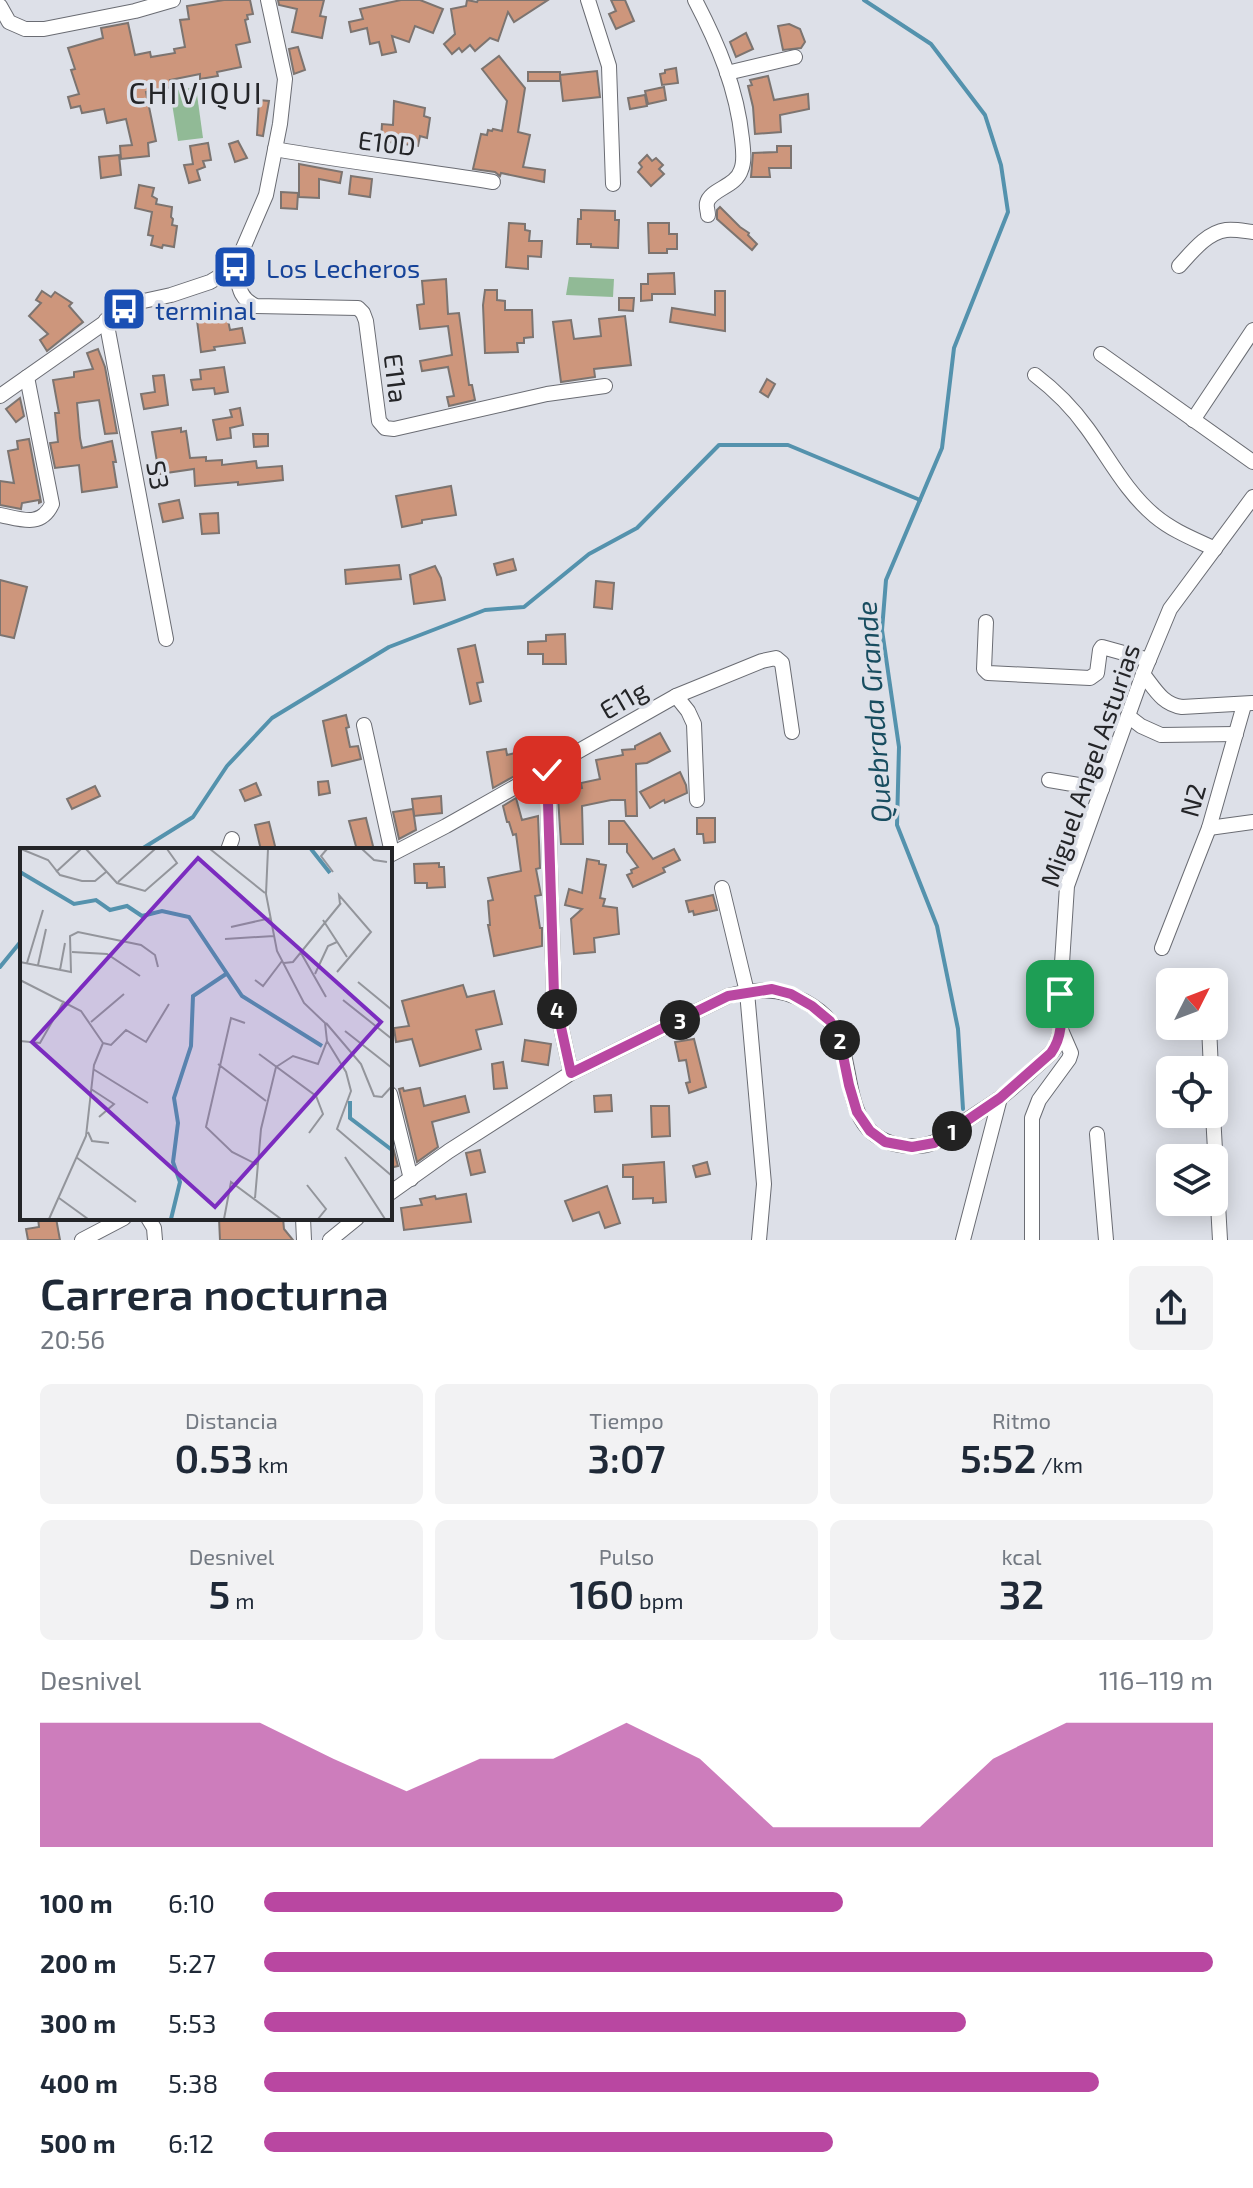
<!DOCTYPE html>
<html lang="es">
<meta charset="utf-8">
<style>
:root{--surface:#fff;--page:#f2f2f3;--text:#1f2937;--muted:#747a83;--accent:#b947a1}
body{margin:0;font-family:"Exo 2",sans-serif;background:var(--page);color:var(--text);height:100vh;display:flex;flex-direction:column;font-size:30px;white-space:nowrap}
*{box-sizing:border-box;margin:0}
p{font-size:26px;color:var(--muted)}
.icon{flex:none;width:44px;height:44px;fill:none;stroke:currentColor;stroke-width:2;stroke-linecap:round;stroke-linejoin:round}
.map{position:relative;height:1240px;overflow:hidden}
.drawer{display:flex;flex-direction:column;background:var(--surface);flex:1}
.drawer>*{flex:none}
.needle{width:52px;rotate:48deg}
.buttons{position:absolute;left:1156px;top:968px;display:grid;gap:16px}
.buttons a{display:grid;place-items:center;width:72px;height:72px;border-radius:12px;background:var(--surface);box-shadow:0 4px 20px #0003;font-size:40px}
.pin{position:absolute;display:grid;place-items:center;width:68px;height:68px;color:#fff;margin:-34px;border-radius:16px;box-shadow:0 4px 12px #0006}
.km{position:absolute;width:40px;height:40px;margin:-20px;border-radius:50%;background:#222;color:#fff;font-size:22px;line-height:40px;text-align:center}
.round{display:grid;place-items:center;flex:none;width:84px;height:84px;border-radius:12px;background:var(--page)}
.overview{display:flex;align-items:center;justify-content:space-between;height:136px;padding:0 40px}
h1{font-size:44px;font-weight:600;line-height:60px}
.stats{display:grid;grid-template-columns:repeat(3,1fr);gap:12px;height:136px;padding:8px 40px}
.stats div{display:grid;align-content:center;border-radius:12px;background:var(--page);text-align:center}
.stats b{font-size:40px;font-weight:600}
.stats small{font-size:22px;font-weight:400}
.stats p{font-size:22px}
.chart{height:224px;padding:16px 40px}
.chart p{display:flex;justify-content:space-between}
.chart svg{width:100%;height:144px;margin-top:8px;fill:var(--accent);opacity:.7}
ul{padding:0 40px;list-style:none;font-size:26px}
li{display:grid;grid-template-columns:128px 96px 1fr;align-items:center;height:60px}
li i{height:20px;border-radius:10px;background:var(--accent)}
.map>svg:first-child{display:block}
.green{fill:#91ba96}
.lines{fill:none;stroke-linecap:round;stroke-linejoin:round}
.stream{stroke:#5492ad;stroke-width:4}
.building{fill:#cd967c;stroke:#7c7470;stroke-width:2}
.minor-casing{stroke:#6a6c73;stroke-width:16}
.minor{stroke:#fff;stroke-width:14}
.route-casing{stroke:#fff;stroke-width:16}
.route{stroke:#b947a1;stroke-width:10}
.labels{text-anchor:middle;dominant-baseline:central;stroke-width:7;stroke-linejoin:round;paint-order:stroke}
.street-label{font-size:26px;fill:#242528;stroke:#dde0e8}
.transit-label{font-size:26px;fill:#164399;stroke:#dde0e8;text-anchor:start}
.water-label{font-size:28px;font-style:italic;fill:#184d60;stroke:#dde0e8}
.quarter-label{font-size:30px;letter-spacing:2px;fill:#242528;stroke:#dde0e8}
.inset-river{fill:none;stroke:#5492ad;stroke-width:4}
.inset-road{fill:none;stroke:#93959b;stroke-width:2}
.view{fill:#7b2cbf;fill-opacity:0.15;stroke:#7b2cbf;stroke-width:4}
.inset-edge{fill:none;stroke:#242528;stroke-width:4}
</style>
<div class="map">
<svg width="1253" height="1240" viewBox="0 0 1253 1240">
<rect width="100%" height="100%" fill="#dde0e8"/>
<!-- green -->
<g class="green">
<polygon points="196,87 203,138 178,141 170,91"/>
<polygon points="569,277 614,279 613,297 566,295"/>
</g>
<g class="lines">
<!-- stream -->
<g class="stream">
<polyline points="864,0 931,44 985,115 1001,165 1008,212 954,348 942,448 886,580 882,630 899,747 897,825 937,926 958,1029 963,1109"/>
<polyline points="140,850 193,817 227,766 272,718 389,647 485,610 524,607 589,554 637,528 719,445 788,445 920,500"/>
<polyline points="0,967 22,940"/>
</g>
</g>
<!-- building -->
<g class="building">
<polygon points="224,0 250,0 253,14 247,15 248,19 245,20 250,42 236,45 241,67 217,72 218,76 200,79 200,74 170,80 172,87 146,92 156,141 148,143 149,156 121,159 120,146 132,145 126,119 107,123 104,109 82,113 80,106 71,108 68,97 79,94 71,70 75,69 68,48 103,38 101,28 128,23 135,55 150,52 151,57 175,53 174,49 185,47 180,20 189,19 187,6"/>
<polygon points="278,0 324,0 320,16 326,17 322,38 292,32 297,9 279,5"/>
<polygon points="401,0 420,0 443,9 433,33 415,26 409,42 392,36 396,52 382,55 379,42 370,44 367,28 351,32 349,22 363,19 360,9"/>
<polygon points="467,0 477,2 478,0 548,0 514,22 508,12 498,41 490,38 475,51 470,45 462,52 459,48 452,54 444,44 455,34 451,9 466,6"/>
<polygon points="611,0 625,0 634,21 616,29 609,14 616,11"/>
<polygon points="789,24 800,29 805,42 801,48 783,50 778,26"/>
<polygon points="746,33 753,49 736,57 730,42"/>
<polygon points="298,47 305,70 294,74 289,49"/>
<polygon points="499,56 525,88 518,132 530,135 523,167 545,170 544,182 501,173 500,176 495,172 473,169 481,134 487,135 488,130 492,131 493,129 502,131 507,101 482,69"/>
<polygon points="676,68 678,83 662,85 660,74 665,73 665,70"/>
<polygon points="597,71 600,97 563,101 560,75"/>
<rect x="528" y="72" width="32" height="9"/>
<polygon points="768,76 774,100 808,94 809,109 780,115 781,132 755,134 753,107 748,86 752,85 750,80"/>
<polygon points="664,87 666,100 648,104 645,91"/>
<polygon points="645,95 647,106 630,109 628,98"/>
<polygon points="259,100 269,101 263,136 257,135"/>
<polygon points="394,101 425,108 424,116 430,118 427,138 420,136 418,146 381,141 382,124 393,125"/>
<polygon points="238,141 247,158 235,162 229,144"/>
<polygon points="208,143 211,160 203,161 205,167 197,170 200,180 189,183 184,165 193,164 190,146"/>
<polygon points="777,146 791,146 791,168 769,168 770,177 751,177 753,153 777,152"/>
<polygon points="119,155 121,175 101,178 99,157"/>
<polygon points="647,155 652,161 656,158 663,165 659,169 664,174 651,186 638,172 642,167 639,163"/>
<polygon points="299,164 342,172 340,183 319,179 319,198 299,197"/>
<polygon points="351,176 372,179 370,197 349,194"/>
<polygon points="139,185 154,188 152,196 157,199 156,204 172,207 171,217 173,219 172,225 177,226 174,247 163,245 162,248 151,245 153,236 148,235 152,212 135,208"/>
<polygon points="281,192 298,193 297,209 281,208"/>
<polygon points="720,207 740,227 749,233 748,235 757,244 752,250 717,219 717,210"/>
<polygon points="581,210 615,211 615,220 619,220 618,248 591,247 591,244 577,244 578,219 581,219"/>
<polygon points="509,223 525,224 525,230 530,231 529,241 542,241 541,257 528,256 528,269 506,267"/>
<polygon points="648,223 669,223 669,234 677,234 677,249 667,249 667,253 649,253"/>
<polygon points="674,273 675,294 652,294 652,300 641,301 641,284 648,284 648,274"/>
<polygon points="446,279 448,314 459,313 469,385 472,385 475,400 449,406 447,397 454,396 448,367 422,371 420,361 452,355 448,326 420,329 417,305 424,304 422,281"/>
<polygon points="485,290 497,290 497,300 505,301 505,310 532,310 533,337 524,338 524,343 517,343 518,352 485,353 483,305"/>
<polygon points="42,291 51,297 55,292 72,303 69,306 83,322 47,351 40,340 48,334 29,316 41,303 36,300"/>
<polygon points="715,291 725,291 725,331 670,322 672,308 715,315"/>
<polygon points="619,298 634,298 633,311 619,310"/>
<polygon points="220,307 223,321 228,320 230,330 242,328 245,343 214,347 215,350 201,352 196,312"/>
<polygon points="625,316 631,365 594,369 595,377 561,382 553,322 571,320 574,339 601,336 599,319"/>
<polygon points="98,349 105,367 117,433 105,434 99,400 77,403 80,438 82,448 112,441 116,462 113,462 117,487 82,492 79,465 55,468 50,443 58,442 55,413 59,413 53,380 74,377 74,372 93,369 87,353"/>
<polygon points="224,367 228,392 215,394 214,388 193,390 191,380 201,379 200,370"/>
<polygon points="164,375 168,405 144,409 141,394 155,392 153,376"/>
<polygon points="767,379 775,384 768,397 760,392"/>
<polygon points="20,398 24,416 16,422 6,409"/>
<polygon points="240,408 243,425 230,428 231,438 217,440 213,420 232,417 230,410"/>
<polygon points="181,428 181,432 186,431 190,458 206,457 206,461 222,460 222,465 256,461 257,468 282,466 283,480 238,485 238,482 195,486 194,469 159,474 152,432"/>
<polygon points="253,434 268,434 268,446 254,447"/>
<polygon points="29,439 41,502 39,503 39,500 22,503 21,509 0,505 0,481 14,483 8,451 18,449 17,441"/>
<polygon points="451,486 456,515 422,520 422,523 402,527 396,496"/>
<polygon points="179,500 183,518 163,522 159,504"/>
<polygon points="218,513 219,533 202,534 200,514"/>
<polygon points="513,559 516,570 497,575 494,564"/>
<polygon points="399,565 401,579 346,584 345,570"/>
<polygon points="435,566 441,578 445,600 414,604 410,575"/>
<polygon points="0,580 27,587 14,638 0,635"/>
<polygon points="596,581 614,583 612,609 594,607"/>
<polygon points="565,634 566,664 543,664 543,654 528,654 528,642 546,641 546,635"/>
<polygon points="475,645 483,682 477,683 481,701 470,704 458,649"/>
<polygon points="346,715 349,727 346,728 350,747 358,746 361,759 332,766 323,721"/>
<polygon points="660,733 670,751 647,763 636,764 637,816 626,816 625,800 611,800 582,806 583,844 561,844 558,797 566,796 565,792 582,788 581,783 600,779 596,760 623,755 622,750 635,749 635,746"/>
<polygon points="546,743 548,757 538,761 535,745"/>
<polygon points="506,749 507,755 515,753 518,774 493,788 487,752"/>
<polygon points="680,772 686,785 687,793 665,803 664,800 650,808 640,792"/>
<polygon points="328,781 330,793 319,795 318,782"/>
<polygon points="256,783 261,795 245,801 240,790"/>
<polygon points="95,786 100,796 72,809 67,799"/>
<polygon points="441,796 442,813 414,816 412,799"/>
<polygon points="516,798 522,820 538,816 540,868 536,869 541,895 535,896 540,928 542,928 542,946 494,956 488,925 490,925 488,901 493,900 488,878 521,871 516,834 513,835 509,822 507,822 503,806"/>
<polygon points="413,809 416,830 399,839 393,812"/>
<polygon points="366,818 374,850 357,850 349,821"/>
<polygon points="697,818 715,818 715,842 704,843 703,834 697,834"/>
<polygon points="609,821 624,821 653,859 674,849 680,860 663,868 665,872 633,887 627,875 632,873 631,870 638,867 627,852 627,844 609,844"/>
<polygon points="269,822 276,850 261,850 255,825"/>
<polygon points="587,859 599,861 599,864 606,865 600,898 605,899 603,906 617,908 619,934 594,938 595,952 574,954 571,919 582,909 565,905 569,889 582,893"/>
<polygon points="439,863 439,867 444,867 445,887 427,888 427,883 415,883 414,864"/>
<polygon points="713,895 717,910 694,915 693,911 689,912 686,901"/>
<polygon points="463,985 467,997 494,991 502,1024 476,1030 481,1049 420,1066 412,1039 396,1042 394,1028 409,1026 402,1001"/>
<polygon points="694,1039 706,1087 689,1093 686,1083 690,1082 686,1060 679,1061 675,1042"/>
<polygon points="525,1040 551,1044 548,1065 522,1061"/>
<polygon points="503,1062 507,1088 494,1089 492,1064"/>
<polygon points="403,1088 404,1091 420,1088 424,1106 465,1096 469,1112 432,1122 438,1147 417,1162 399,1089"/>
<polygon points="611,1095 612,1111 595,1112 594,1096"/>
<polygon points="651,1106 669,1106 670,1136 652,1137"/>
<polygon points="390,1136 398,1166 390,1168"/>
<polygon points="480,1150 485,1172 471,1175 466,1153"/>
<polygon points="664,1162 666,1202 653,1203 653,1198 633,1199 633,1177 623,1177 623,1165"/>
<polygon points="707,1162 710,1174 696,1177 693,1166"/>
<polygon points="607,1186 620,1223 605,1228 599,1212 573,1221 565,1201"/>
<polygon points="466,1194 471,1222 404,1230 401,1208 422,1205 420,1199 435,1196 436,1199"/>
<polygon points="38,1218 56,1218 60,1240 28,1240 26,1229 39,1227"/>
<polygon points="219,1218 283,1218 284,1229 293,1240 220,1240"/>
</g>
<g class="lines">
<!-- minor casing -->
<g class="minor-casing">
<g id="minor">
<polyline points="588,0 609,66 613,184"/>
<path d="M695 0C718 44 737 89 742 139 743 149 745 161 741 170 736 187 710 189 707 203 706 207 708 211 708 215"/>
<polyline points="0,6 9,22 25,29 44,29 135,11 173,0"/>
<polyline points="727,73 795,57"/>
<path d="M275 149C347 162 420 170 493 182"/>
<path d="M1179 266C1192 252 1206 233 1226 230 1235 229 1244 231 1253 232"/>
<path d="M235 267C239 285 238 298 256 306L358 308 363 313 366 321 379 421 385 428 394 429 547 394 605 386"/>
<polyline points="106,320 166,639"/>
<polyline points="1101,354 1253,462"/>
<path d="M1035 375C1056 391 1072 407 1087 428 1109 458 1126 492 1155 516 1173 531 1194 539 1215 549"/>
<polyline points="0,396 124,309 139,302 171,295 210,282 235,267 266,195 280,124 285,79 268,0"/>
<polyline points="1193,420 1253,330"/>
<path d="M0 515C21 519 41 528 52 504L27 377"/>
<polyline points="986,622 984,669 988,673 1090,678 1097,673 1100,650 1102,647 1149,660"/>
<path d="M1143 674C1155 689 1162 704 1182 707L1252 703"/>
<polyline points="676,696 688,711 694,724 697,800"/>
<polyline points="1128,716 1141,726 1161,735 1236,734"/>
<polyline points="364,725 392,853"/>
<polyline points="547,770 554,995 571,1073"/>
<polyline points="1049,780 1102,789"/>
<polyline points="1209,828 1253,822"/>
<polyline points="228,850 232,839"/>
<polyline points="390,855 446,826 676,696 762,661 776,658 782,663 792,732"/>
<polyline points="722,888 747,992 764,1184 759,1240"/>
<polyline points="1162,948 1209,828 1244,705"/>
<polyline points="1209,1026 1211,1070"/>
<polyline points="390,1094 411,1179"/>
<polyline points="1213,1114 1220,1240"/>
<polyline points="1097,1134 1106,1240"/>
<path d="M390 1193 449 1151 571 1073 728 996C756 989 779 987 804 1001 819 1009 832 1020 838 1035 855 1075 843 1134 899 1145 910 1147 923 1147 935 1142 943 1139 952 1131 960 1125 973 1116 987 1107 1000 1098 1018 1084 1034 1068 1051 1053L1056 1046 1061 1030 1060 994 1067 886 1143 674 1170 609 1253 497"/>
<polyline points="148,1218 154,1228 155,1240"/>
<polyline points="303,1218 304,1240"/>
<polyline points="82,1240 124,1218"/>
<polyline points="330,1240 357,1218"/>
<polyline points="963,1240 1000,1098"/>
<polyline points="1032,1240 1032,1118 1039,1100 1069,1059 1071,1053 1061,1030"/>
</g>
</g>
<!-- minor -->
<use href="#minor" class="minor"/>
</g>
<g class="lines">
<!-- route casing -->
<g class="route-casing">
<path id="route" d="M547 770 554 995 571 1073 728 996 772 989 791 994 812 1006 830 1021 839 1036 849 1085 857 1112 870 1131 885 1142 912 1147 934 1143 1000 1098 1051 1053C1064 1035 1061 1016 1060 994"/>
</g>
<!-- route -->
<use href="#route" class="route"/>
</g>
<!-- icons -->
<defs>
<g id="bus-square" transform="scale(2.3)"><rect x="-9" y="-9" width="18" height="18" rx="4" fill="#1a4fb4" stroke="#dde0e8"/><path d="M-5-6H5V4H4V6H2V4H-2V6H-4V4H-5ZM-3.5-4V0h7V-4ZM-3.5 1.2v1.5H-2V1.2ZM2 1.2v1.5H3.5V1.2Z" fill="#fff"/></g>
</defs>
<g fill-rule="evenodd">
<use href="#bus-square" x="235" y="267"/>
<use href="#bus-square" x="124" y="309"/>
</g>
<g class="labels">
<!-- street labels -->
<g class="street-label">
<text transform="translate(387 142) rotate(7)">E10D</text>
<text transform="translate(397 378) rotate(83)">E11a</text>
<text transform="translate(159 475) rotate(79)">S3</text>
<text transform="translate(623 699) rotate(-30)">E11g</text>
<text transform="translate(1089 765) rotate(-71)">Miguel Angel Asturias</text>
<text transform="translate(1192 800) rotate(-74)">N2</text>
</g>
<!-- transit labels -->
<g class="transit-label">
<text x="266" y="267">Los Lecheros</text>
<text x="155" y="309">terminal</text>
</g>
<!-- water labels -->
<g class="water-label">
<text transform="translate(873 712) rotate(-94)">Quebrada Grande</text>
</g>
<!-- quarter labels -->
<g class="quarter-label">
<text x="196" y="92">CHIVIQUI</text>
</g>
</g>
<!-- overview -->
<g transform="translate(20 848)">
<rect width="372" height="372" fill="#dde0e8"/>
<path class="inset-river" d="M291 1 310 25M0 24 54 56 76 52 90 62 107 58 122 68 142 63 169 69 222 148 302 198M330 253V270L372 302M151 371 160 334 153 314 158 275 154 250 171 198 173 148 206 126"/>
<path class="inset-road" d="M1 1 28 12 40 27 62 33H75L86 24M66 1 97 35 125 43 157 15 147 1M190 1 245 45M307 1 301 8 313 24M342 1 354 12 367 14M36 24 61 1M98 34 135 1M303 72 327 109M211 79 251 70M205 91 254 88M52 104 87 106 120 128M281 105 306 149M0 114 51 124 50 88 58 84 121 97 135 107 138 119M7 115 23 62M264 115 273 114 321 55M18 117 26 81M40 122 45 95M317 124 351 84 319 47 320 56M295 126 308 98 317 94M0 132 61 163 83 195 74 217 66 288 29 371M235 132 243 138 262 113M338 134 372 162M323 152 372 191M71 174 104 146M225 175 211 170 186 279 212 304 238 317M306 175 341 216 354 248 362 249 372 238M325 183 372 220M0 193 20 195 44 153M307 193 326 224 331 243 317 281 372 328M83 195 91 197 106 182 126 194 149 156M239 206 296 248 303 266 289 285M198 216 246 253M73 221 128 255M71 241 94 256 79 269M68 284 72 293 89 295M56 309 116 354M325 309 365 371M287 337 306 361 298 371M39 350 68 371M235 350 241 281 256 219 273 208 298 216 307 193 305 175 284 155 257 103 246 46 248 1M204 371 211 334 261 371"/>
<path class="view" d="M178 10 361 174 195 359 12 194Z"/>
<rect width="372" height="372" class="inset-edge"/>
</g>
</svg>
<div class="buttons">
<a><svg class="needle" viewBox="-14 -14 28 28"><path d="M0-13l5 13h-10z" fill="#e53935"/><path d="M0 13l5-13h-10z" fill="#747a83"/></svg></a>
<a><svg class="icon" aria-label="locate" viewBox="0 0 24 24"><circle cx="12" cy="12" r="6"/><path d="M12 2v4M12 18v4M2 12h4M18 12h4"/></svg></a>
<a><svg class="icon" aria-label="layers" viewBox="0 0 24 24"><path d="M12 4l9 5-9 5-9-5zM3 14l9 5 9-5"/></svg></a>
</div>
<div class="pin" style="left:1060px;top:994px;background:#1e9e55"><svg class="icon" aria-label="arrive" viewBox="0 0 24 24"><path d="M6 21V4h12l-3 4 3 4H6"/></svg></div>
<div class="pin" style="left:547px;top:770px;background:#d93025"><svg class="icon" aria-label="check" viewBox="0 0 24 24"><path d="M5 12l5 5 9-10"/></svg></div>
<b class="km" style="left:952px;top:1131px">1</b>
<b class="km" style="left:840px;top:1040px">2</b>
<b class="km" style="left:680px;top:1020px">3</b>
<b class="km" style="left:557px;top:1009px">4</b>
</div>
<section class="drawer">
<div class="overview"><div><h1>Carrera nocturna</h1><p>20:56</p></div><a class="round"><svg class="icon" aria-label="share" viewBox="0 0 24 24"><path d="M12 15V3M7 8l5-5 5 5M5 13v7h14v-7"/></svg></a></div>
<div class="stats">
<div><p>Distancia</p><b>0.53<small> km</small></b></div>
<div><p>Tiempo</p><b>3:07</b></div>
<div><p>Ritmo</p><b>5:52<small> /km</small></b></div>
</div>
<div class="stats">
<div><p>Desnivel</p><b>5<small> m</small></b></div>
<div><p>Pulso</p><b>160<small> bpm</small></b></div>
<div><p>kcal</p><b>32</b></div>
</div>
<div class="chart"><p><span>Desnivel</span>116–119 m</p>
<svg viewBox="0 0 160 44" preserveAspectRatio="none"><path d="M0 44V6L10 6L20 6L30 6L40 17L50 27L60 17L70 17L80 6L90 17L100 38L110 38L120 38L130 17L140 6L150 6L160 6V44z"/></svg>
</div>
<ul>
<li><b>100 m</b>6:10<i style="width:61%"></i></li>
<li><b>200 m</b>5:27<i style="width:100%"></i></li>
<li><b>300 m</b>5:53<i style="width:74%"></i></li>
<li><b>400 m</b>5:38<i style="width:88%"></i></li>
<li><b>500 m</b>6:12<i style="width:60%"></i></li>
</ul>
</section>
